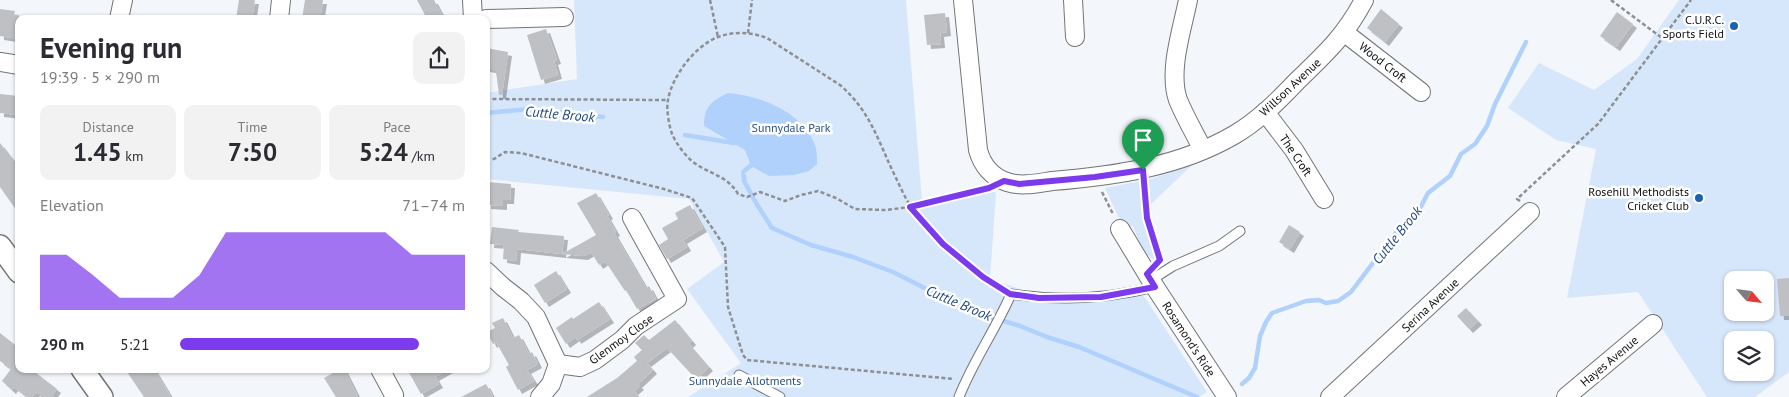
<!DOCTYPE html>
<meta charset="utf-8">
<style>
:root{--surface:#fff;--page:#f2f2f3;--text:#2b2b33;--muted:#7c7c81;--accent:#7c3aed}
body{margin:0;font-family:"PT Sans",sans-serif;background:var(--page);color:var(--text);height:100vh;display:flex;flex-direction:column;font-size:19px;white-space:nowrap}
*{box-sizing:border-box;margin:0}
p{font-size:16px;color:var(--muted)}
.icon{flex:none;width:28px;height:28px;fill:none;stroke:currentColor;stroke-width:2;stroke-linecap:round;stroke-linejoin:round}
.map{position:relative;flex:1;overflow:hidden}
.details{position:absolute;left:15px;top:15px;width:475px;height:358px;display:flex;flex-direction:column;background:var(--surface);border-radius:10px;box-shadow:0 1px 4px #0004}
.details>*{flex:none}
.needle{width:32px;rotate:118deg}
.controls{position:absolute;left:1724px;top:271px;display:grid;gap:10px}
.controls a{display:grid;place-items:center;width:50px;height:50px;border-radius:10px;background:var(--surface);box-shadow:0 1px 4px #0004;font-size:25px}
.pin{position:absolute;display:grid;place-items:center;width:42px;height:42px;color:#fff;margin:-51px -21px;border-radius:50% 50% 50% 0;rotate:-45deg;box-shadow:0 0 5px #0007}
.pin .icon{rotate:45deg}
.round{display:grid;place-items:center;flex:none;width:52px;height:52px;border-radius:10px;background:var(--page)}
.head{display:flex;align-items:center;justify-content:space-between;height:85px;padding:0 25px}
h1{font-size:28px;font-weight:800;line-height:38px}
.stats{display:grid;grid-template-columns:repeat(3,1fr);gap:8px;height:85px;padding:5px 25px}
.stats div{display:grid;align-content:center;border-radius:10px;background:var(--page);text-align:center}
.stats b{font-size:25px;font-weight:800}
.stats small{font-size:14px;font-weight:400}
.stats p{font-size:14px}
.chart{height:140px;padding:10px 25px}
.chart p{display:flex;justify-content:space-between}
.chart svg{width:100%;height:90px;margin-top:5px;fill:var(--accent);opacity:.7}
ul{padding:0 25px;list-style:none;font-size:16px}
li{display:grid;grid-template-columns:80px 60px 1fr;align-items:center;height:38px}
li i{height:12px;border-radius:6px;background:var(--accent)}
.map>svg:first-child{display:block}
.green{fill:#d7e7fb;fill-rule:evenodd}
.water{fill:#b0d1fc}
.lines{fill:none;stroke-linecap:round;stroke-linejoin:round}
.stream{stroke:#b0d1fc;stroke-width:4.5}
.building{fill:#bec0c4;filter:url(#shadow)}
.service-casing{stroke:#727578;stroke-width:11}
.minor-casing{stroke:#727578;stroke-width:20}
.tertiary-casing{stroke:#727578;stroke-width:24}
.path{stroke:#8d8f92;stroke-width:2.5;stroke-dasharray:4 2.5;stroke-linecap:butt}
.service{stroke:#fff;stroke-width:9}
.minor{stroke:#fff;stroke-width:18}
.tertiary{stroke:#fff;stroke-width:21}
.route-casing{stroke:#fff;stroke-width:10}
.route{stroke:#7c3aed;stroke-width:6}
.poi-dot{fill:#1b60b1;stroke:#fff;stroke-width:2}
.labels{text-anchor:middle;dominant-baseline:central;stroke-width:5;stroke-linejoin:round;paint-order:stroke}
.poi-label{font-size:12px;fill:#0e0f10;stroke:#fff;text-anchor:end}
.street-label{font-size:12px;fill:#0e0f10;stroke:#fff}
.park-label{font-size:12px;fill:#275186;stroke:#fff}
.water-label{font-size:14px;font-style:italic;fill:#204a7e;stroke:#fff}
</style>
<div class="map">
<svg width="1789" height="397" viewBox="0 0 1789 397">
<defs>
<filter id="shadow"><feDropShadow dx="4" dy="4" stdDeviation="0" flood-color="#0004"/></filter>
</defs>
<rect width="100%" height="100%" fill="#f3f6fa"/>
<!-- green -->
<g class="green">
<polygon points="574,0 906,0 922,201 985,188 996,193 990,279 1035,294 1069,297 1138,287 1207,392 1199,397 688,397 741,363 687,289 724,262 689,199 486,179 486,93 577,79"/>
<path d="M1679 0H1789V372L1755 397H1707L1638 292 1567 298 1596 149 1556 140 1508 108 1539 63 1594 90 1637 59ZM1732 280H1765V312H1732ZM1732 340H1765V372H1732Z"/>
<polygon points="1193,164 1148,207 1148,180"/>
<path d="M1141 181 1145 219 1158 259C1143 260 1138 238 1133 226L1124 229 1105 188Z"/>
</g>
<!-- water -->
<path class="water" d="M728 93C761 96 802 112 815 145 817 150 817 158 817 164L809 171 794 175 769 176 753 167 744 174 747 180 742 183 741 171 750 163 745 150 704 126C704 107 711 101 728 93Z"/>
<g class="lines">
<!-- stream -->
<g class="stream">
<polyline points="486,113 530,109 603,117"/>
<polyline points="685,135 734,143"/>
<polyline points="744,176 744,181 756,203 772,228 811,245 853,257 893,272 956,304 984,315 1020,326 1047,337 1079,347 1197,397"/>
<polyline points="1242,384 1249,378 1255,368 1260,336 1266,322 1272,313 1306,301 1319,300 1326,303 1338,301 1351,292 1401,226 1416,216 1428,193 1450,176 1461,154 1475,144 1487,126 1495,104 1526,42"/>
</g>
</g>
<!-- building -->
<g class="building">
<polygon points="239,0 255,0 252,19 236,19"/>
<polygon points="305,0 323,0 320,19 302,19"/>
<polygon points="417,0 434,0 444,19 427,19"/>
<polygon points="0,9 15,11 14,15 19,16 19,39 0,36"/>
<polygon points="1381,9 1399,24 1385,42 1367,28"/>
<polygon points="1617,12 1633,24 1616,47 1600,36"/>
<polygon points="945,13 947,32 940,33 941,44 927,45 924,15"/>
<polygon points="546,29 557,60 554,61 558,75 541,80 527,35"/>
<polygon points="486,48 508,52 502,95 499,95 496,71 492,71 492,69 486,68"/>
<polygon points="0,94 19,96 19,115 0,113"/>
<polygon points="0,143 14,161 19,158 19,171 14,175 19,182 19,214 0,187"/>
<polygon points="489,182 511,184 510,200 503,200 503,206 487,205"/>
<polygon points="596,193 609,215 607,216 616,232 614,233 646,288 649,286 656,299 639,308 637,309 626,290 625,291 605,261 599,265 591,252 584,256 562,254 596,235 577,203"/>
<polygon points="690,205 703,228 683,240 687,247 667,259 659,245 668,239 662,228 678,219 675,213"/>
<polygon points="1289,225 1300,232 1290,249 1279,242"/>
<polygon points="492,227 519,230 518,232 564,236 562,254 517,249 516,261 503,259 504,245 490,244"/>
<polygon points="556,271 567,289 545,303 534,285"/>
<polygon points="1789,278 1789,316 1780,316 1777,279"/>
<polygon points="599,302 610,319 577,340 576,337 566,344 556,328 572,317 573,319"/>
<polygon points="1466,308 1478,321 1469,329 1457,316"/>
<polygon points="503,318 513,338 519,335 529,354 532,352 538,364 527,370 534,381 518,390 506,367 509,365 496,342 493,344 487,332 495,328 492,323"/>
<polygon points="675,320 692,341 689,344 709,367 696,379 667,348 647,363 653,370 638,384 640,386 634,391 639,397 587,397 617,378 637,361 634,357 642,350 635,343 644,335 649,340"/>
<polygon points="0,333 19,348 19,369 31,369 57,389 54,393 54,397 46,397 36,392 32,397 27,397 14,387 12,390 2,381 11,369 0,361"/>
<polygon points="125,369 154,369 171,397 144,397"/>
<polygon points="340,369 344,369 358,397 336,397 324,378"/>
<polygon points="407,369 449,369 435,377 439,384 421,394"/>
<polygon points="486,384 493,397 461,397"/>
</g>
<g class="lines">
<!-- service casing -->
<g class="service-casing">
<g id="service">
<polyline points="1151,280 1173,266 1219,246 1240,231"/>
<polyline points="739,375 780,397"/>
<path d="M959 397C973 361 996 329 1011 294 1060 301 1107 299 1155 287"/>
</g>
</g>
<!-- minor casing -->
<g class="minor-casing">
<g id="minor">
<polyline points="472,0 473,19"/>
<path d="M963 0 978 150C982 165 992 177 1007 182 1021 187 1038 183 1052 181 1114 176 1179 167 1234 135 1258 121 1278 101 1297 81 1326 53 1345 36 1364 0"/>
<polyline points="1073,0 1075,37"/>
<path d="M1188 0C1182 30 1168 71 1178 100 1185 117 1195 134 1203 150"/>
<polyline points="119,19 123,0"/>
<polyline points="279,19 281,0"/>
<polyline points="486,19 564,17"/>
<polyline points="1345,33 1421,92"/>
<polyline points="0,62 19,65"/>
<polyline points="1265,112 1294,150 1324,199"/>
<polyline points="1120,229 1155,287 1227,397"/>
<polyline points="486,271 503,287 521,301 536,317 558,364 551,384 540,397"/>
<polyline points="558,364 580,367 595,360 622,340 636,326 677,299 632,218"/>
<polyline points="380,369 394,395"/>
<polyline points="1330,397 1530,212"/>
<polyline points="1566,397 1653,324"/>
</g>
</g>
<!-- tertiary casing -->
<g class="tertiary-casing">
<g id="tertiary">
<polyline points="0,246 19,272"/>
<polyline points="82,369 102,397"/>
</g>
</g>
<!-- path -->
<g class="path">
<polyline points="710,0 718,37"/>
<polyline points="1611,0 1662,38"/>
<polyline points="748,33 752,0"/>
<polyline points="486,99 667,100"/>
<polyline points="486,159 494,159 505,152 521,153 664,189 692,198 725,247 728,307 743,355 747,360 954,379"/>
<polyline points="1144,184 1147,218 1160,261"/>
<path d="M987 188 910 207 885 210 855 209 836 198 818 191 801 195 785 201 760 192 747 197 738 194C729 178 714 175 699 166 688 160 677 145 672 134 669 125 666 109 668 100 672 76 695 46 718 37 734 31 751 32 767 38L840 85C871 112 878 141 895 176 900 186 905 198 911 207 931 238 969 271 1002 289"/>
<polyline points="1102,192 1113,214"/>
<polyline points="1520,201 1517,199 1598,124 1691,0"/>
</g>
<!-- service -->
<use href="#service" class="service"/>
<!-- minor -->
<use href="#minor" class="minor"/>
<!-- tertiary -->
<use href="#tertiary" class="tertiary"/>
</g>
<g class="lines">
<!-- route casing -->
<g class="route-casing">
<polygon id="route" points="1143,170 1147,218 1160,260 1147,274 1155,287 1101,297 1039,298 1010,294 983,277 943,244 910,207 989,188 1004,181 1019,184 1095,177"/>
</g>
<!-- route -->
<use href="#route" class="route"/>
</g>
<!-- markers -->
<g class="poi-dot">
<circle cx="1734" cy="26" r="5"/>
<circle cx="1699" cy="198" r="5"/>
</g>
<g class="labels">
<!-- poi labels -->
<g class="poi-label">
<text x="1724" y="19">C.U.R.C.<tspan x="1724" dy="14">Sports Field</tspan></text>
<text x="1689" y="191">Rosehill Methodists<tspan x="1689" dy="14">Cricket Club</tspan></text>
</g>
<!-- street labels -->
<g class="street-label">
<text transform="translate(1383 62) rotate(38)">Wood Croft</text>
<text transform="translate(1290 87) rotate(-43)">Willson Avenue</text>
<text transform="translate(1296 155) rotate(56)">The Croft</text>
<text transform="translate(1430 305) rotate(-43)">Serina Avenue</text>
<text transform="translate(621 339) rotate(-36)">Glenmoy Close</text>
<text transform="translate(1189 339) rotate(57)">Rosamond's Ride</text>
<text transform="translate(1609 361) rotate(-40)">Hayes Avenue</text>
</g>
<!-- park labels -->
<g class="park-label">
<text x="791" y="127">Sunnydale Park</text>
<text x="745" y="380">Sunnydale Allotments</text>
</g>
<!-- water labels -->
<g class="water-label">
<text transform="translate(560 114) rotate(5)">Cuttle Brook</text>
<text transform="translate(1397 235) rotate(-51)">Cuttle Brook</text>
<text transform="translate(959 303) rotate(23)">Cuttle Brook</text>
</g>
</g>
</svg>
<div class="controls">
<a><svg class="needle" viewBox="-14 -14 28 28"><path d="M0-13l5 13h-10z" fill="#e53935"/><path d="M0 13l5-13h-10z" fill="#7c7c81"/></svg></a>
<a><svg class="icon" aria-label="layers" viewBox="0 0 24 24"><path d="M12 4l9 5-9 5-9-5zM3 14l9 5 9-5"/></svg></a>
</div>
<div class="pin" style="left:1143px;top:170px;background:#1e9e55"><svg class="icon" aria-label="arrive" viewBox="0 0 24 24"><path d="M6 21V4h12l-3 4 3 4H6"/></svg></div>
<section class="details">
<div class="head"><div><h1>Evening run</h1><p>19:39 · 5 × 290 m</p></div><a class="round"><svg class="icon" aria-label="share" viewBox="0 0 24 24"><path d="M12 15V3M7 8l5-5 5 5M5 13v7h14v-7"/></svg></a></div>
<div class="stats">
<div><p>Distance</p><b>1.45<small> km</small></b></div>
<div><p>Time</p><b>7:50</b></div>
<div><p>Pace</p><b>5:24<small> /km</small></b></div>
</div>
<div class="chart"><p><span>Elevation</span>71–74 m</p>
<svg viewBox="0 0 160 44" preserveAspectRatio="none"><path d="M0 44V17L10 17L20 27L30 38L40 38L50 38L60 27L70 6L80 6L90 6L100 6L110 6L120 6L130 6L140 17L150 17L160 17V44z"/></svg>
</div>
<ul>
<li><b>290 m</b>5:21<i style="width:84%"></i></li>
</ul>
</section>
</div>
